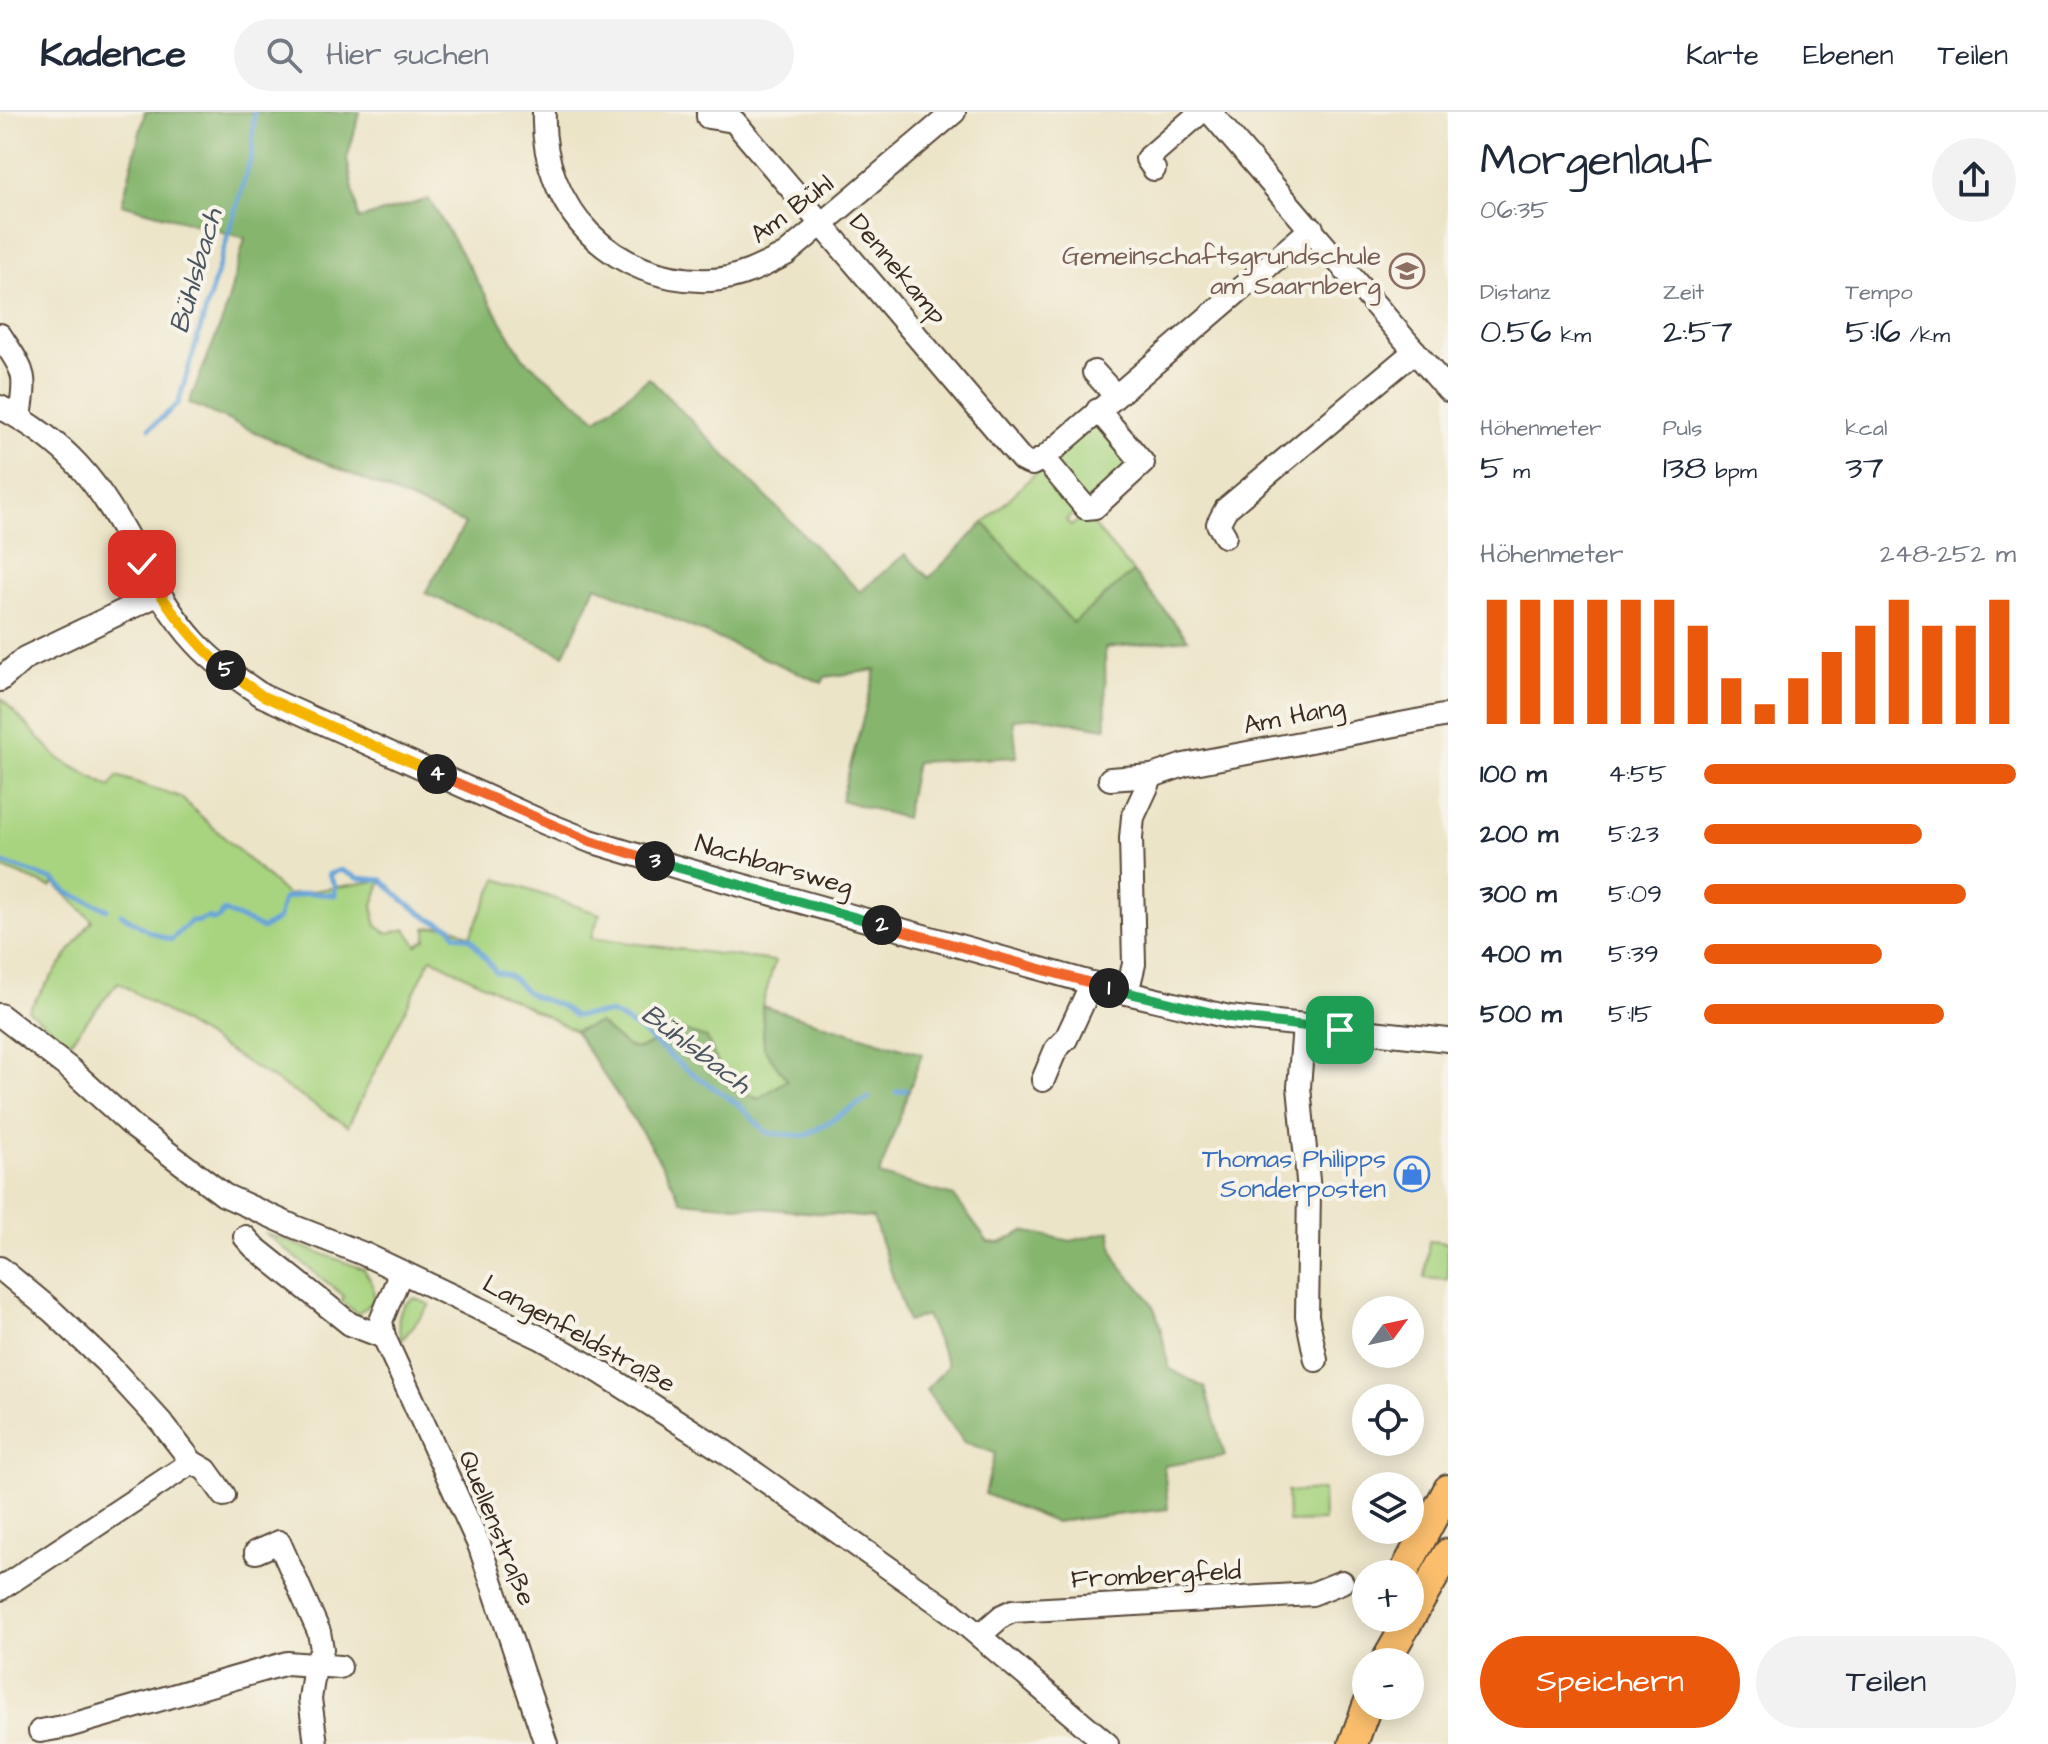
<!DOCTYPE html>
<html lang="de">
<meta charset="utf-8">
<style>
:root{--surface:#fff;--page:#f2f2f3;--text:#1f2937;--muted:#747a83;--line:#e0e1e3;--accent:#ea580c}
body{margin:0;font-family:"Architects Daughter",sans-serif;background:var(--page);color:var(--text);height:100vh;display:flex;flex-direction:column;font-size:30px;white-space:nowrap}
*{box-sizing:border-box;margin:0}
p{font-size:26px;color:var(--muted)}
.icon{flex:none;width:44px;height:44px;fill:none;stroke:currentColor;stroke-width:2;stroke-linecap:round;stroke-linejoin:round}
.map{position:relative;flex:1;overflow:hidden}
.panel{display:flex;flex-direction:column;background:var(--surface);width:600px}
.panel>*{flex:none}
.needle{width:52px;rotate:57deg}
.fabs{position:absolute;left:1352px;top:1184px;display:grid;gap:16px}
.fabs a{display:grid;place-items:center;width:72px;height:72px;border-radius:50%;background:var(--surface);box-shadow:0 4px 20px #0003;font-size:40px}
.pin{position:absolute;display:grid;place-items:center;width:68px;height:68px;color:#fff;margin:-34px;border-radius:16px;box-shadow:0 4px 12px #0006}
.km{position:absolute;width:40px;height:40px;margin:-20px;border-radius:50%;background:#222;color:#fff;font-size:22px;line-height:40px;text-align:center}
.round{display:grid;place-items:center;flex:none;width:84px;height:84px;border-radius:42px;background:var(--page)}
.headline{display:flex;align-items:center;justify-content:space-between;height:136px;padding:0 32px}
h1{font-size:44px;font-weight:600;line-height:60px}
.metrics{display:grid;grid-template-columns:repeat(3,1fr);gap:12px;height:136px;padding:8px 32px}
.metrics div{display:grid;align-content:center}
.metrics b{font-size:34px;font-weight:600}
.metrics small{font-size:22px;font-weight:400}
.metrics p{font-size:22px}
.chart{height:224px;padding:16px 32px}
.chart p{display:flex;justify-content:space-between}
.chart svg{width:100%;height:144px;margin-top:8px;stroke:var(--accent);stroke-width:6}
.primary-button{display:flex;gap:16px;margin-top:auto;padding:16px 32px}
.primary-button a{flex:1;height:92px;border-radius:48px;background:var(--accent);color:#fff;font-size:32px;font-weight:600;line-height:92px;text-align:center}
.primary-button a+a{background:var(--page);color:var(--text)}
ul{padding:0 32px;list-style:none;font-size:26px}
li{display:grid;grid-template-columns:128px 96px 1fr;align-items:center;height:60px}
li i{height:20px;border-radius:10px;background:var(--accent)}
header{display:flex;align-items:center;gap:48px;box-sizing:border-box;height:112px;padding:0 40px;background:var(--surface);border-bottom:2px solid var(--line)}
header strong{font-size:38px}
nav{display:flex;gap:44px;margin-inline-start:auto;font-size:28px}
.search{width:560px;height:72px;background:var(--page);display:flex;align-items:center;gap:20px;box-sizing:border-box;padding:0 28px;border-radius:44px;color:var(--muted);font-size:30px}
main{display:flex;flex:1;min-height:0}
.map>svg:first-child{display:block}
.green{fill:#a8d480;stroke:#727f4f;stroke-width:2}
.forest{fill:#86b66e;stroke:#607046;stroke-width:2}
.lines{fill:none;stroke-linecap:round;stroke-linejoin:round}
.stream{stroke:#67a4d9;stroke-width:5}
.minor-casing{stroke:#564637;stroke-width:26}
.major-casing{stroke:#564637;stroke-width:32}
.minor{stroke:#fff;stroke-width:22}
.major{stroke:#fabe6d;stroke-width:28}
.split-1-casing{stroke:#fff;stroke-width:16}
.split-2-casing{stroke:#fff;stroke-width:16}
.split-3-casing{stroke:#fff;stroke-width:16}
.split-4-casing{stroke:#fff;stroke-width:16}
.split-5-casing{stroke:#fff;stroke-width:16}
.split-6-casing{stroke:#fff;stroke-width:16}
.split-1{stroke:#22a559;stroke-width:10}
.split-2{stroke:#f0652b;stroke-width:10}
.split-3{stroke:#22a559;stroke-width:10}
.split-4{stroke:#f0652b;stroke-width:10}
.split-5{stroke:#f5b400;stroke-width:10}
.split-6{stroke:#f5b400;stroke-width:10}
.labels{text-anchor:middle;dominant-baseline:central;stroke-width:8;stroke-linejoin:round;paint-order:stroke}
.street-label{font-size:26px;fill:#3b2a1e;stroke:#f7f3e8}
.education-label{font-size:26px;fill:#785e54;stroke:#f7f3e8;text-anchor:end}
.shop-label{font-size:26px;fill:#366cbe;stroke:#f7f3e8;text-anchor:end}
.water-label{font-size:28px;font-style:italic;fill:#4a555f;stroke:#f7f3e8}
</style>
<header>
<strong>Kadence</strong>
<div class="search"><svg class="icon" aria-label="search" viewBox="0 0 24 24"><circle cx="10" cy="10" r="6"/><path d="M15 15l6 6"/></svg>Hier suchen</div>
<nav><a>Karte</a><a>Ebenen</a><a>Teilen</a></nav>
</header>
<main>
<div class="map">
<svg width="1448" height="1632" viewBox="0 0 1448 1632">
<rect width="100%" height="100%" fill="#f7f3e8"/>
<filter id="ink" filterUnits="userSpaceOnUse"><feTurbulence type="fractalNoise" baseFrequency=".0125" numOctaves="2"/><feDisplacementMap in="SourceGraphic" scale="16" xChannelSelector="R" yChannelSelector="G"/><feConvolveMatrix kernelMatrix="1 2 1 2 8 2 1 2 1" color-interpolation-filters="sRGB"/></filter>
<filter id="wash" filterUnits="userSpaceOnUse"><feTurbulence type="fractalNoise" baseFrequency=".006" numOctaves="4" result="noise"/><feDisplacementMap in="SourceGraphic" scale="32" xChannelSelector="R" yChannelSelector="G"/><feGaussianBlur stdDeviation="1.8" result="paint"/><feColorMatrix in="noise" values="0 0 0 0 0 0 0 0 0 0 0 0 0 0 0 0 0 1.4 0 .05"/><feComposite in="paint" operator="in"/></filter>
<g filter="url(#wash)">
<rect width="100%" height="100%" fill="#ece4c7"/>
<!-- green -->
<g class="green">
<polygon points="1099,306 1131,343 1123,365 1087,389 1066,408 1071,414 1085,403 1133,460 1073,511 984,411 1044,353"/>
<path d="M1 586 59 647 110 675 117 664 180 685 287 783 382 768 373 793 376 813 387 821 406 817 417 833 426 827V816L449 813 470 824 497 767 600 802 591 826 775 849 762 894 764 936 787 968 758 987 726 971 672 915C633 945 636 943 599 912L575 919 431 846 348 1014 118 870 69 931 28 898 92 808 54 771 51 775 0 755Z"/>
<polygon points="265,1121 364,1157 373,1173 374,1188 358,1202 341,1189 344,1184"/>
<polygon points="1429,1129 1448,1131 1448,1168 1425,1166"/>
<path d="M415 1186 430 1193 402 1228C396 1211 396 1194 415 1186Z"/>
<polygon points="1323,1378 1324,1409 1288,1410 1287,1380"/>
</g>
<!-- forest -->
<g class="forest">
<polygon points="145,0 360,0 347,47 359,107 429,87 523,246 597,307 649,266 860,480 905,442 929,466 984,411 1073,511 1133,460 1188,527 1105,536 1106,616 1039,605 1013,607 1017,645 916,650 905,706 841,688 876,558 825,565 822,571 596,474 564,543 425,481 465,412 189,291 224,204 245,126 122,92"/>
<path d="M762 894 922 942 879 1063 954 1084 988 1130 1000 1131 1024 1119 1071 1129 1111 1119C1110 1158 1138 1165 1153 1194 1162 1212 1164 1237 1169 1256L1205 1276 1225 1344 1164 1354 1168 1397 1054 1410 985 1382 995 1341 964 1330 926 1278 948 1253 926 1203 908 1210 873 1106 681 1089C653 1030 610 975 575 919L599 911C636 943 633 946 672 915L707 926 726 971 758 987 787 968 764 936Z"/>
</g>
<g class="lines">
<!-- stream -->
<g class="stream">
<polyline points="150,316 178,292 252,42 254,0"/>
<polyline points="0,750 54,768 69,781 107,797"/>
<path d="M121 802 150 820 171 828 191 809 198 810 208 805 213 808 219 806 224 799C237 807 250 808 262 817L278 807 283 787 306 781 335 783V774L329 762 341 758 358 766 382 768 403 788 430 807 451 815 455 823 470 826 496 860C520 864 516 876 533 884 553 892 557 889 574 904L611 901 637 916 683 955 739 993 767 1021 805 1024 869 986"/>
<polyline points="896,980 906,978"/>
</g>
</g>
</g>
<g filter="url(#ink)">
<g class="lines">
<!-- minor casing -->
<g class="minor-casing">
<g id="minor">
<path d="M544 0C540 96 614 172 711 168 738 167 763 154 786 142L954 0"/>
<polyline points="708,0 708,5 734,9 1022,348 1032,352 1044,346 1312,116"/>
<polyline points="1210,0 1448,278"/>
<polyline points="1154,57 1147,47 1201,0"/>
<path d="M0 223C25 262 27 259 20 305"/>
<polyline points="1094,260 1115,283"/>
<path d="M0 295C28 310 56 329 78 353 127 406 147 478 196 531 215 552 240 568 263 584L545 711 590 729 680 756 1127 881 1229 905 1448 928"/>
<polyline points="1044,346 1086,396 1095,395 1143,351 1098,298"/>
<polyline points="1225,424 1218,412 1226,397 1415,239"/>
<polyline points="0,568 25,546 159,482"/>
<polyline points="1110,667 1152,664 1184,653 1448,603"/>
<polyline points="1127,881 1134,852 1131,726 1133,705 1152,664"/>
<polyline points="0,903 70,957 135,1016 224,1083 295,1115 364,1142 541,1226 602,1261 725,1340 951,1500 1107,1632"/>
<polyline points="1304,914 1299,975 1309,1079 1307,1204 1316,1248"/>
<polyline points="1043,968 1056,937 1066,927 1092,871"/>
<polyline points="245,1125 254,1135 350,1212 384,1225"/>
<polyline points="0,1156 53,1200 106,1250 161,1310 192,1350 206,1358 224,1383"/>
<polyline points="401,1160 381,1209 384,1225 480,1435 546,1632"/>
<polyline points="256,1440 279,1430 319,1520 322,1537 315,1554 310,1587 316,1632"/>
<polyline points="0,1477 192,1350"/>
<polyline points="980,1523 1002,1504 1013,1499 1312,1482 1342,1470"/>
<polyline points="40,1619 68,1614 287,1551 340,1555"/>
</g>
</g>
<!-- major casing -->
<g class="major-casing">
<g id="major">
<polyline points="1403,1462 1448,1377"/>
<polyline points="1385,1550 1448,1441"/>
<polyline points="1353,1632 1367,1594"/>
</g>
</g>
<!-- minor -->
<use href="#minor" class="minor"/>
<!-- major -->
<use href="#major" class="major"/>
</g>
</g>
<g class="lines" filter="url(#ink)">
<!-- split-1 casing -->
<g class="split-1-casing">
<polyline id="split-1" points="1109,876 1229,905 1340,918"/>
</g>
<!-- split-2 casing -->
<g class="split-2-casing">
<polyline id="split-2" points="882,813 1109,876"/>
</g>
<!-- split-3 casing -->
<g class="split-3-casing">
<polyline id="split-3" points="655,749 882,813"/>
</g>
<!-- split-4 casing -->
<g class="split-4-casing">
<polyline id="split-4" points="437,662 590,729 655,749"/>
</g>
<!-- split-5 casing -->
<g class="split-5-casing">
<polyline id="split-5" points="226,558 263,584 437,662"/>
</g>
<!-- split-6 casing -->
<g class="split-6-casing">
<path id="split-6" d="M142 452C165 493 191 527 226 558"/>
</g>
<!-- split-1 -->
<use href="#split-1" class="split-1"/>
<!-- split-2 -->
<use href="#split-2" class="split-2"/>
<!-- split-3 -->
<use href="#split-3" class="split-3"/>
<!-- split-4 -->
<use href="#split-4" class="split-4"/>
<!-- split-5 -->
<use href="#split-5" class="split-5"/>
<!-- split-6 -->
<use href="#split-6" class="split-6"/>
</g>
<!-- icons -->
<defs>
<g id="school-ring" transform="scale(1.8)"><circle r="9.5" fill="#f7f3e8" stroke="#8d6e63" stroke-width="1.5"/><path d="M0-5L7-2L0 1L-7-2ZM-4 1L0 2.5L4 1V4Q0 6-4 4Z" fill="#8d6e63"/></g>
<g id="shop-ring" transform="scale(1.8)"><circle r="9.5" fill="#f7f3e8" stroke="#3f7fe0" stroke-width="1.5"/><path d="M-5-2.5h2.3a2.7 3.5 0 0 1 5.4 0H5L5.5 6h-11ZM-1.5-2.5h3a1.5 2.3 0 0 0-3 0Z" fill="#3f7fe0"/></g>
</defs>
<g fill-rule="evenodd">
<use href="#school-ring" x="1407" y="159"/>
<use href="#shop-ring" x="1412" y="1062"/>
</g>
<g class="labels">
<!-- street labels -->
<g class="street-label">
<text transform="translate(792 97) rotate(-37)">Am Bühl</text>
<text transform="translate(898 157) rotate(50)">Dennekamp</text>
<text transform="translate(1294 604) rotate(-11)">Am Hang</text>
<text transform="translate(774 753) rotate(16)">Nachbarsweg</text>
<text transform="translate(579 1222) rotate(29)">Langenfeldstraße</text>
<text transform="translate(497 1416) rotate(68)">Quellenstraße</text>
<text transform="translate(1156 1463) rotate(-3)">Frombergfeld</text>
</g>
<!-- education labels -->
<g class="education-label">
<text x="1381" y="144">Gemeinschaftsgrundschule<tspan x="1381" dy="30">am Saarnberg</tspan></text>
</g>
<!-- shop labels -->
<g class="shop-label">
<text x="1386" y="1047">Thomas Philipps<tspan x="1386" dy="30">Sonderposten</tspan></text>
</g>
<!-- water labels -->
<g class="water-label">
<text transform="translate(196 159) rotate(-74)">Bühlsbach</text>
<text transform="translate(696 937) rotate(37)">Bühlsbach</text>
</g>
</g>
</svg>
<div class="fabs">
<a><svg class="needle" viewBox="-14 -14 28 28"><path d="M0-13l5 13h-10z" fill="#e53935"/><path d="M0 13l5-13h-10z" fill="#747a83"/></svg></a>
<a><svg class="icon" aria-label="locate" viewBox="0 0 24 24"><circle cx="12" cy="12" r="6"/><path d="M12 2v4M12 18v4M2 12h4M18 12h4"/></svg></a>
<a><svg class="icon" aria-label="layers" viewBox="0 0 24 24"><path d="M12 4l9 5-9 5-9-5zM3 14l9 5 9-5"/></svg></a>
<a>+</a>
<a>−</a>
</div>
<div class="pin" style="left:1340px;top:918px;background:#1e9e55"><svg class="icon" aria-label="arrive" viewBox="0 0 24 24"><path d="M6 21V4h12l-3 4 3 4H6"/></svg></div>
<div class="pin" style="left:142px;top:452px;background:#d93025"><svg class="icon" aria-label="check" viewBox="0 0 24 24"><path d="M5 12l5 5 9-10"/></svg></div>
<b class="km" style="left:1109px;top:876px">1</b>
<b class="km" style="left:882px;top:813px">2</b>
<b class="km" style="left:655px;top:749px">3</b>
<b class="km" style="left:437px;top:662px">4</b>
<b class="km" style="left:226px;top:558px">5</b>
</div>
<section class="panel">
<div class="headline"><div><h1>Morgenlauf</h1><p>06:35</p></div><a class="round"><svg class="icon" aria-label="share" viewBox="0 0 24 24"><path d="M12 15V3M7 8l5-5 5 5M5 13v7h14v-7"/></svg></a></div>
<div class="metrics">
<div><p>Distanz</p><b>0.56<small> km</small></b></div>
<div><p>Zeit</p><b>2:57</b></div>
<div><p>Tempo</p><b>5:16<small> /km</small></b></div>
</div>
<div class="metrics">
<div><p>Höhenmeter</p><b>5<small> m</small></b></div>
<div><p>Puls</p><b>138<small> bpm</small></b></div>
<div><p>kcal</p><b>37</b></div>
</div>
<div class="chart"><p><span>Höhenmeter</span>248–252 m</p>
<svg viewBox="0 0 160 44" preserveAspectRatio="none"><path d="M5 44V6M15 44V6M25 44V6M35 44V6M45 44V6M55 44V6M65 44V14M75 44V30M85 44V38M95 44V30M105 44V22M115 44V14M125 44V6M135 44V14M145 44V14M155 44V6"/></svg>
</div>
<ul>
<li><b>100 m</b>4:55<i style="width:100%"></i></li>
<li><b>200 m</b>5:23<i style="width:70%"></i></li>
<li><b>300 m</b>5:09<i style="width:84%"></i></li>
<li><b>400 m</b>5:39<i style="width:57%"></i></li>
<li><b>500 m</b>5:15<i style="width:77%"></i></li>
</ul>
<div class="primary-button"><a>Speichern</a><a>Teilen</a></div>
</section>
</main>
